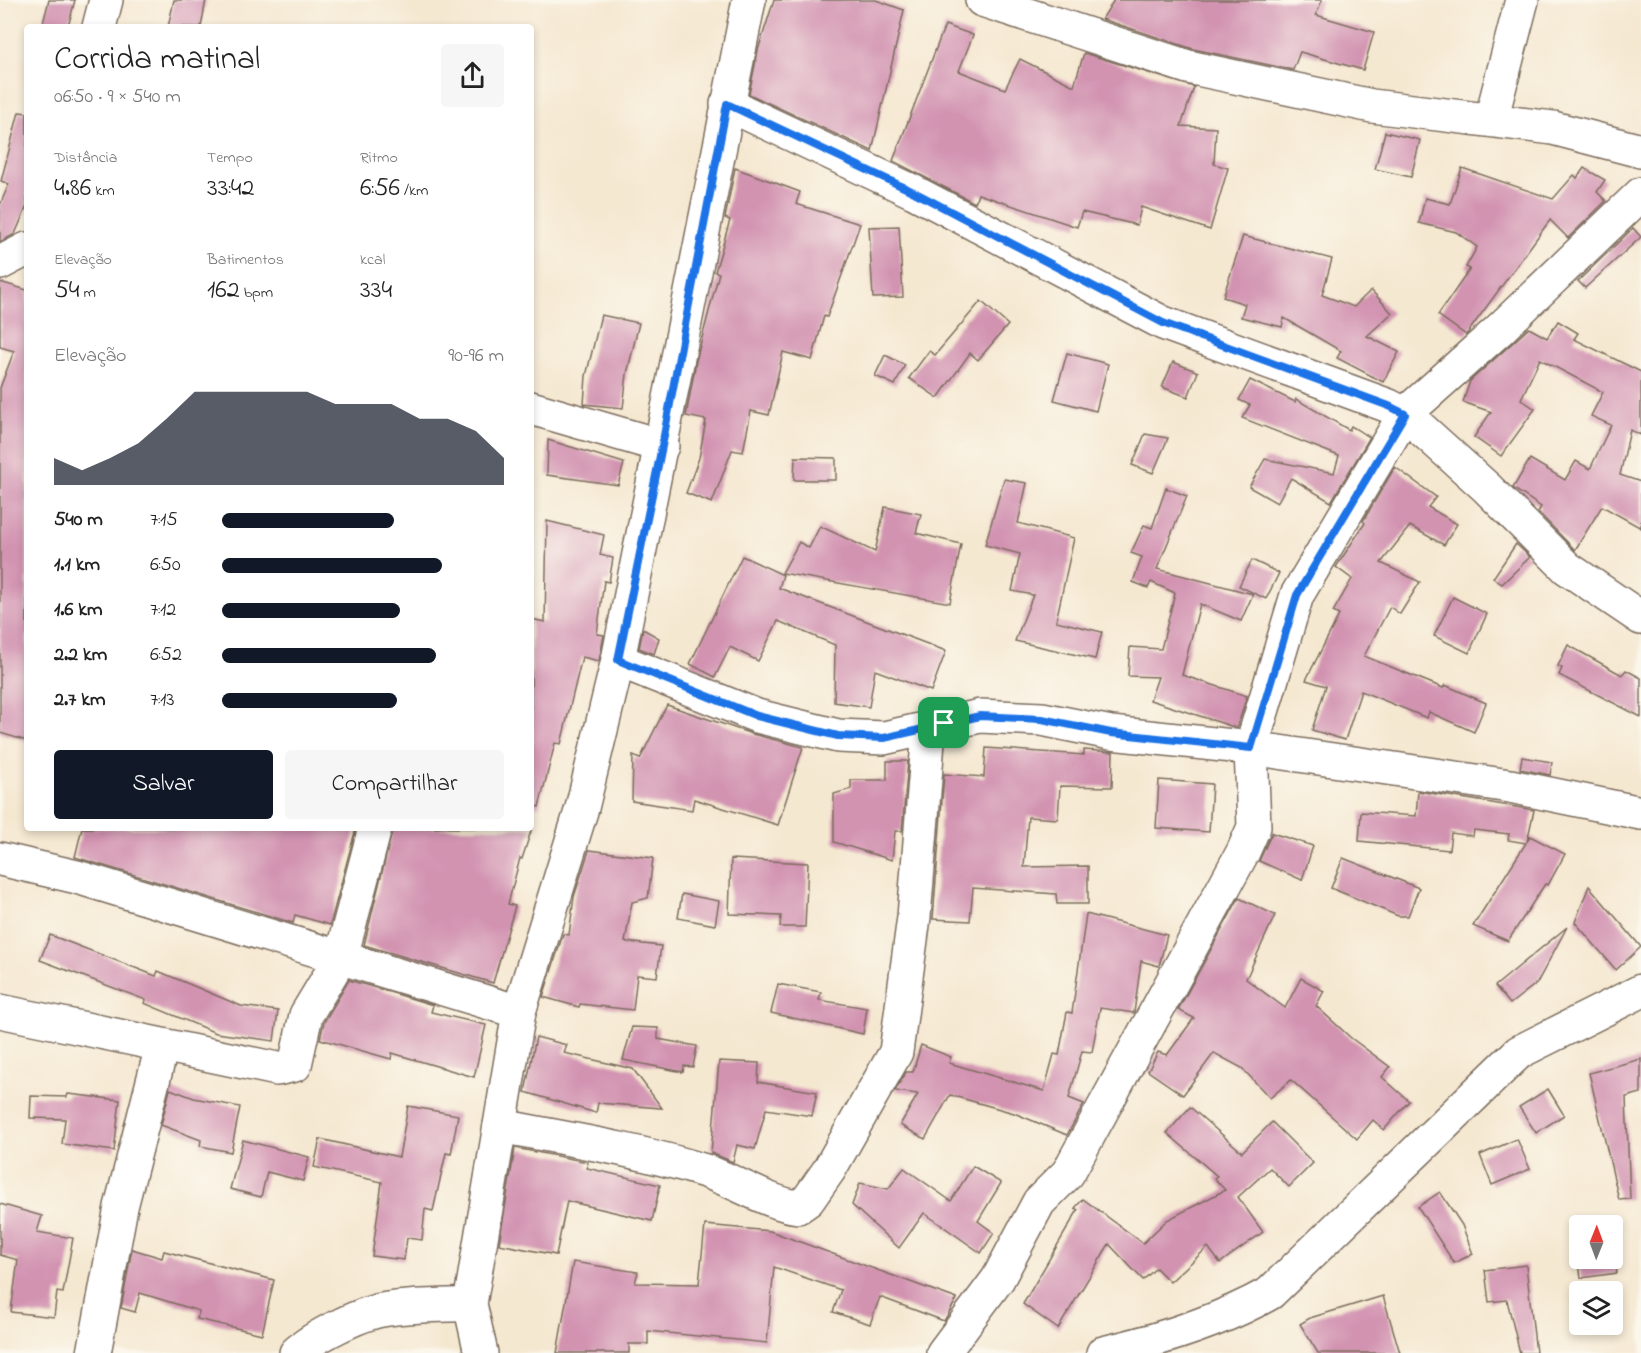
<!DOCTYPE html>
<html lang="pt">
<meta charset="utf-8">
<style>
:root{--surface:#fff;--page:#f6f6f6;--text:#222;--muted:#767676;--accent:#111827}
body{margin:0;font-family:"Indie Flower",sans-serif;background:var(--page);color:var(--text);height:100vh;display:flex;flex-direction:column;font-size:22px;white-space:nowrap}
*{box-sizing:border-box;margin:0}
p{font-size:20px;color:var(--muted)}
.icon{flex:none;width:33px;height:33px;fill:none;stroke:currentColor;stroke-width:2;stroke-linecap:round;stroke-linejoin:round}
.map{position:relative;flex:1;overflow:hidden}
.drawer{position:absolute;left:24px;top:24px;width:510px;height:807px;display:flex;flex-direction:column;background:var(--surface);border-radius:6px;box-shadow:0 3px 9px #0003}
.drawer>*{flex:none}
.needle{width:39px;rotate:1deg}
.fabs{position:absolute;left:1569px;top:1215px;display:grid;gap:12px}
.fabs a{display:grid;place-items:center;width:54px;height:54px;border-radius:6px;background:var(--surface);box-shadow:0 3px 9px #0003;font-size:30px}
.pin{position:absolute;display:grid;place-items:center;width:51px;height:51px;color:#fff;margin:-26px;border-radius:12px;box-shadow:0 3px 9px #0006}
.round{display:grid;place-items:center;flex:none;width:63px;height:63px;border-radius:6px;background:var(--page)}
.headline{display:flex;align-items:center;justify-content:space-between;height:102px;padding:0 30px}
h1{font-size:33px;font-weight:600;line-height:45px}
.stats{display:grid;grid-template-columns:repeat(3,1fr);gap:9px;height:102px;padding:6px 30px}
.stats div{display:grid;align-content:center}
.stats b{font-size:26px;font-weight:600}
.stats small{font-size:16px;font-weight:400}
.stats p{font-size:16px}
.chart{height:168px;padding:12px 30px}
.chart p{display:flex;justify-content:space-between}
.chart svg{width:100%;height:108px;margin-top:6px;fill:var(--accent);opacity:.7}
.action{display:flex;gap:12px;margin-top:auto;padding:12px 30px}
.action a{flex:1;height:69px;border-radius:6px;background:var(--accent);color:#fff;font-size:24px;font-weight:600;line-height:69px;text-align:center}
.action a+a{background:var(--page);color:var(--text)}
ul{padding:0 30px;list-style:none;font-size:20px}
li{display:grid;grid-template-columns:96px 72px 1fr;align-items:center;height:45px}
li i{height:15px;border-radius:8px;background:var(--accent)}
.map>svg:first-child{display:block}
.building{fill:#d293b1}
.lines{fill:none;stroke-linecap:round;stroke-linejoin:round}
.minor-casing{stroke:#7c6c5d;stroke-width:36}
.minor{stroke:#fff;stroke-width:33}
.route-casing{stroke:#fff;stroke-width:12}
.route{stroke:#1a73e8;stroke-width:8}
</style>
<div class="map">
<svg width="1641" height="1353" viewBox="0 0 1641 1353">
<rect width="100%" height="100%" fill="#fbf7ec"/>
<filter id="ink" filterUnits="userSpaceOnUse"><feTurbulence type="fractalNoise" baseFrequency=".0167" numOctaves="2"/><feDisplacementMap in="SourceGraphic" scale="12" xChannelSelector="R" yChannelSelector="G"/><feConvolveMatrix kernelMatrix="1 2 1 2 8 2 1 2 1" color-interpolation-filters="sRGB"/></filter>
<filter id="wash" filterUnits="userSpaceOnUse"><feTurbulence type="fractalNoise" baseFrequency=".008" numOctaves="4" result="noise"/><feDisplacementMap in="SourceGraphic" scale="24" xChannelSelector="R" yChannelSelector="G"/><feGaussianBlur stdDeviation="1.35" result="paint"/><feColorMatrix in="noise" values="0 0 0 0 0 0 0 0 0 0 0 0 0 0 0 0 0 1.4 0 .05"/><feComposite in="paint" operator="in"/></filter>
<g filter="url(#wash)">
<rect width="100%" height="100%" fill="#f5e8d1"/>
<g id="blocks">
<!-- building -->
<g class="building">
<polygon points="49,0 75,0 68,27 42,27"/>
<polygon points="174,0 206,0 201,27 168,27"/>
<polygon points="774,0 876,0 904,10 872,151 749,94 758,50"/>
<polygon points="1114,0 1322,0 1316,15 1374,32 1363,70 1300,52 1293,70 1193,49 1102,19"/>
<polygon points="945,25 973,35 959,71 1005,89 1020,59 1074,86 1084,53 1194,87 1181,126 1216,128 1214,164 1228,168 1210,230 1141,207 1137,225 1082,212 1077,227 978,194 975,203 893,161"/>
<polygon points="19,112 27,113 27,206 15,234 0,242 0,205 9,184 1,181"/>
<polygon points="1385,132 1420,140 1411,177 1375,169"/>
<polygon points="735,168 800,192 796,204 860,224 827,317 824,316 812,360 783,352 769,415 751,411 743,452 732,450 712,503 686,493 699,458 706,420 686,416 696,361 719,273 715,272 730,220 725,218"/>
<polygon points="1462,168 1553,199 1574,175 1577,178 1584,168 1605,180 1597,192 1606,201 1568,238 1550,220 1466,335 1438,315 1470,269 1466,267 1477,247 1456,232 1419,223 1425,198 1450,204"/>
<polygon points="899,226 903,297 873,298 869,227"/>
<polygon points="1633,228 1641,237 1585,288 1578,281"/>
<polygon points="1243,236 1332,259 1322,295 1354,307 1371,290 1392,313 1367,336 1399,352 1383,382 1337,358 1341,351 1284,318 1282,327 1241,317 1245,304 1223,297"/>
<polygon points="0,282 27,290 27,741 0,733 0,388 14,351 0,347"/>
<polygon points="981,301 1008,325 978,360 970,353 938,398 909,378 929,351 935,355"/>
<polygon points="601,315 639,323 627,374 623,408 584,404 586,376"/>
<polygon points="1558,321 1578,333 1574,339 1641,372 1641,435 1630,430 1620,475 1641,482 1641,528 1602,506 1575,550 1538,512 1541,507 1513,488 1530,459 1565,480 1576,461 1590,469 1611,425 1591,416 1603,392 1540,359 1521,399 1535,409 1501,456 1474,437 1491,412 1463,402 1470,381 1529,328 1547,338"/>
<polygon points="1067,353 1108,364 1096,411 1054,400"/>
<polygon points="885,355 905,365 895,385 875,376"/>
<polygon points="1173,362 1198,372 1188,397 1162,387"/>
<polygon points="1250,380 1295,402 1296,399 1349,430 1351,426 1370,437 1331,502 1291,478 1277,503 1249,487 1265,459 1334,473 1339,456 1242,418 1250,405 1239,400"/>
<polygon points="1145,434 1168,438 1153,473 1132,465"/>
<polygon points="548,440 624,463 618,485 547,475"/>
<polygon points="795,457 836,458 836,480 794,480"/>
<polygon points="1395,467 1436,497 1428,507 1457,524 1444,545 1410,526 1381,563 1420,582 1400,614 1390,607 1364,656 1443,688 1445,685 1486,703 1474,732 1429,712 1427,718 1361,691 1345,740 1312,730 1326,686 1306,680 1339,615 1333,612 1352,579 1336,567 1365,523 1363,521"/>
<polygon points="1004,479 1027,483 1018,523 1074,538 1056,621 1102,632 1095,659 1015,641 1033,595 1012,591 1020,554 985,545"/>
<polygon points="1166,488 1187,496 1157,569 1253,594 1241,621 1200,604 1182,675 1247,696 1237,728 1150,700 1158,677 1128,676 1130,647 1161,649 1175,593 1151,582 1148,588 1133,582 1142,557 1131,553 1144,525 1152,528"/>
<polygon points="885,507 921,514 916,533 961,544 950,603 782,573 799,542 809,548 820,526 875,552"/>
<polygon points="547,521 604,535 600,555 613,558 609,582 604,581 597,634 604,635 599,661 582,657 561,744 555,743 539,807 531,806 531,619 545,622"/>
<polygon points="1516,544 1530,557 1502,584 1493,578"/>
<polygon points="742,556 783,575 779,588 946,651 931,691 875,670 869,707 834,702 835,645 778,621 758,661 730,647 715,677 690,664"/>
<polygon points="1252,560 1279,573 1266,599 1239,586"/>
<polygon points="1453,597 1487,614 1469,653 1434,636"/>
<polygon points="643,629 659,638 654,654 639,648"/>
<polygon points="1568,645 1622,675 1626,670 1641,678 1641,717 1559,675 1562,668 1558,666"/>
<polygon points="667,705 752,734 803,747 778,825 694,799 692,810 632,801 633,756 640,759"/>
<polygon points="986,748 1084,755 1084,750 1113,752 1112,787 1060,786 1058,819 1028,817 1024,867 1088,866 1088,904 1057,904 1056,894 973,888 970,921 933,919 944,774 984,777"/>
<polygon points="1522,757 1552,762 1550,775 1520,769"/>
<polygon points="887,761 908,761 902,831 895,831 892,860 834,842 834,794 851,789 851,780 887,780"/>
<polygon points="1159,780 1212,784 1209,832 1156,828"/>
<polygon points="1418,791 1534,810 1527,842 1530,836 1565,854 1548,885 1545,884 1508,941 1473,926 1526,843 1508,840 1509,834 1474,830 1473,836 1451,833 1449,850 1359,841 1361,812 1416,816"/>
<polygon points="82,828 356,828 330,925 295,915 293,923 75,857"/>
<polygon points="393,828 532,828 522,859 520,858 508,904 515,906 493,983 364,945"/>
<polygon points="1272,833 1313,846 1302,880 1259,861"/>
<polygon points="589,850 653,858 648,898 632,902 625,942 661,946 657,977 637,975 633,1010 580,1004 579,1007 543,997 563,934 569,935 574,897"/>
<polygon points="1343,858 1419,888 1408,916 1398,916 1331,888"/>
<polygon points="731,859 808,863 805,927 780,927 781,916 729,914"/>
<polygon points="1589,886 1641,947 1616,970 1575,922"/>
<polygon points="682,894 719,901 715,925 678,918"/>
<polygon points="1239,898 1275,915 1246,979 1285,1008 1301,978 1324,991 1316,1006 1351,1038 1390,1067 1382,1077 1409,1101 1384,1130 1373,1120 1357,1139 1291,1080 1270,1098 1242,1068 1214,1053 1183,1095 1148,1071 1158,1052 1167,1055 1194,1018 1178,1010"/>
<polygon points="1086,914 1167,935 1159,966 1141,961 1134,1013 1100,1008 1092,1052 1082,1051 1069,1098 1084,1104 1067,1135 1014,1113 950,1095 925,1139 900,1125 918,1094 895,1091 906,1072 913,1072 921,1045 951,1057 949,1063 1044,1091 1054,1054 1059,1055 1067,1012 1072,1013"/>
<polygon points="1567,927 1537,983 1510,1004 1495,986"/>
<polygon points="50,935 156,976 158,971 241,1006 278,1011 274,1041 216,1033 144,1003 146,1000 40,960"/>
<polygon points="349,980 433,1005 431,1012 486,1025 474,1077 392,1053 391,1059 320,1039 324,1022"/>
<polygon points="778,984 821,992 819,1000 867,1008 863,1034 771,1013"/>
<polygon points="632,1027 658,1028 658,1039 697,1046 693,1067 684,1066 683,1072 623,1060"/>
<polygon points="536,1037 567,1045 564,1053 633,1069 662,1108 598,1103 596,1113 525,1092"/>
<polygon points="1641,1059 1641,1093 1626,1097 1630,1199 1619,1200 1589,1073"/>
<polygon points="719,1061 759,1063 758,1082 817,1092 812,1116 766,1109 755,1149 737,1145 733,1162 711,1153"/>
<polygon points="170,1089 194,1098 240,1107 231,1152 200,1146 201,1140 161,1125"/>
<polygon points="1548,1089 1564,1115 1536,1133 1519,1107"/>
<polygon points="68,1094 120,1100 114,1151 62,1144 65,1119 30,1118 31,1096 67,1097"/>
<polygon points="408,1106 458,1115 451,1154 446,1153 433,1211 425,1209 422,1240 407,1238 404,1260 372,1256 382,1182 314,1167 320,1139 399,1157"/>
<polygon points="1190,1107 1242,1152 1272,1122 1313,1163 1289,1187 1270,1168 1238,1197 1263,1232 1220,1263 1208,1247 1170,1282 1156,1268 1143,1280 1109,1244 1058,1329 1023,1304 1078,1210 1075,1208 1083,1199 1143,1243 1167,1220 1225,1190 1214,1178 1217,1176 1167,1133"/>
<polygon points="1517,1139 1530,1169 1492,1185 1480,1155"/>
<polygon points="243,1140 309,1157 303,1181 267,1172 261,1197 230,1189"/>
<polygon points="515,1148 588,1162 587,1168 660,1185 652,1221 567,1201 556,1255 499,1244"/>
<polygon points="973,1166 1001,1183 978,1221 994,1233 981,1253 924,1213 899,1248 852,1205 860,1183 888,1189 904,1168 951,1201"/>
<polygon points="1440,1192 1462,1225 1473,1254 1454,1263 1418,1207"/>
<polygon points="0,1204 42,1216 37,1232 73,1238 63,1293 57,1292 54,1317 11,1312 18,1260 0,1255"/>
<polygon points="705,1225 770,1231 957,1299 944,1321 880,1297 870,1324 833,1312 841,1290 774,1267 767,1343 648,1331 648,1344 629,1344 629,1353 557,1353 573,1262 638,1272 635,1283 699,1284"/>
<polygon points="1613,1242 1617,1273 1581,1278 1577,1247 1580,1247 1580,1258 1612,1258"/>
<polygon points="132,1249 162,1258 164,1251 274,1280 262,1334 197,1319 199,1311 140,1293 135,1312 121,1308"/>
<polygon points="1526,1265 1536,1353 1520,1353 1507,1300 1489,1302 1485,1270"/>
<polygon points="1383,1296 1400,1353 1318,1353 1300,1324 1310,1318"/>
</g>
</g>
</g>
<g filter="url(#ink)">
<use href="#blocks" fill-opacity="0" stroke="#7c6c5d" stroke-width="1.5"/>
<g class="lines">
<!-- minor casing -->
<g class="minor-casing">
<g id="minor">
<polyline points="982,0 1188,67 1372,106 1553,128 1641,151"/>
<polyline points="99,27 106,0"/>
<polyline points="727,104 914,192 1163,323 1389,406 1405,414 1487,488 1567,568 1641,618"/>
<polyline points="1491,120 1522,0"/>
<polyline points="0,263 27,249"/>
<polyline points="531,408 662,446"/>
<polyline points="618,660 757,716 838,736 884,738 980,716 1042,719 1111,733 1251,748 1510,786 1641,813"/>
<polyline points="0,859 77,877 519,1012"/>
<polyline points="0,1011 277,1069 295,1065 306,1015 341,957 375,828"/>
<path d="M500 1126C569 1139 638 1150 705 1171 735 1181 768 1203 798 1207L808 1200 829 1170 896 1052 914 917 929 729"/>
<polyline points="94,1353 121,1207 162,1046"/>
<path d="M296 1353C313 1337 359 1314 382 1310 411 1305 441 1306 470 1304"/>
<polyline points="481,1353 470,1304 519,1012 582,808 618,660 749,0"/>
<polyline points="943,1353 998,1279 1039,1202 1068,1173 1243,852 1254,827 1251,748 1297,595 1405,414 1498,331 1641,194"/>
<path d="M1103 1353C1160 1340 1219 1322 1270 1293L1519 1052 1641 991"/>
</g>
</g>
<!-- minor -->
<use href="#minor" class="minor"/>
</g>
</g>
<g class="lines" filter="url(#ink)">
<!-- route casing -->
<g class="route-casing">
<polygon id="route" points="727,104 914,192 1163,323 1389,406 1405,414 1297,595 1251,748 1111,733 1042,719 980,716 884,738 838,736 757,716 618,660 662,446"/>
</g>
<!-- route -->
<use href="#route" class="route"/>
</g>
</svg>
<div class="fabs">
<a><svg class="needle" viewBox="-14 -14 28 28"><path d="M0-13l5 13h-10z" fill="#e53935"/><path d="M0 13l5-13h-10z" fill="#767676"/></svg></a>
<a><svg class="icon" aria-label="layers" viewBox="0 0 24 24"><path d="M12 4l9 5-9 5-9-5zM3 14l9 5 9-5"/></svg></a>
</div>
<div class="pin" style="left:944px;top:723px;background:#1e9e55"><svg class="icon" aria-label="arrive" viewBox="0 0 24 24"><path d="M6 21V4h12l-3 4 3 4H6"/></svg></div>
<section class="drawer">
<div class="headline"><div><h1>Corrida matinal</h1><p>06:50 · 9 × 540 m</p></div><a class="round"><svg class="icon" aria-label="share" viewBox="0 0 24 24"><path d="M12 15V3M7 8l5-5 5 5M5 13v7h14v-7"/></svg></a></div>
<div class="stats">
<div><p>Distância</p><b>4.86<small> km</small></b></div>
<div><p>Tempo</p><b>33:42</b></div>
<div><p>Ritmo</p><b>6:56<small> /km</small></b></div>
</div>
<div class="stats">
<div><p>Elevação</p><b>54<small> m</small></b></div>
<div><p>Batimentos</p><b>162<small> bpm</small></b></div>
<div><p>kcal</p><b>334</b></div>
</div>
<div class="chart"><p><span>Elevação</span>90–96 m</p>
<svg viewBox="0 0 160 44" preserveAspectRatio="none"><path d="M0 44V33L10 38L20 33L30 27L40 17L50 6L60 6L70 6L80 6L90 6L100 11L110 11L120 11L130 17L140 17L150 22L160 33V44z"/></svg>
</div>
<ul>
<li><b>540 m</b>7:15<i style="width:61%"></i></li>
<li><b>1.1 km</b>6:50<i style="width:78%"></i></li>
<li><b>1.6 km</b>7:12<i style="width:63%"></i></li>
<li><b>2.2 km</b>6:52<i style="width:76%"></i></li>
<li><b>2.7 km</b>7:13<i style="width:62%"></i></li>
</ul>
<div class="action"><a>Salvar</a><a>Compartilhar</a></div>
</section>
</div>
